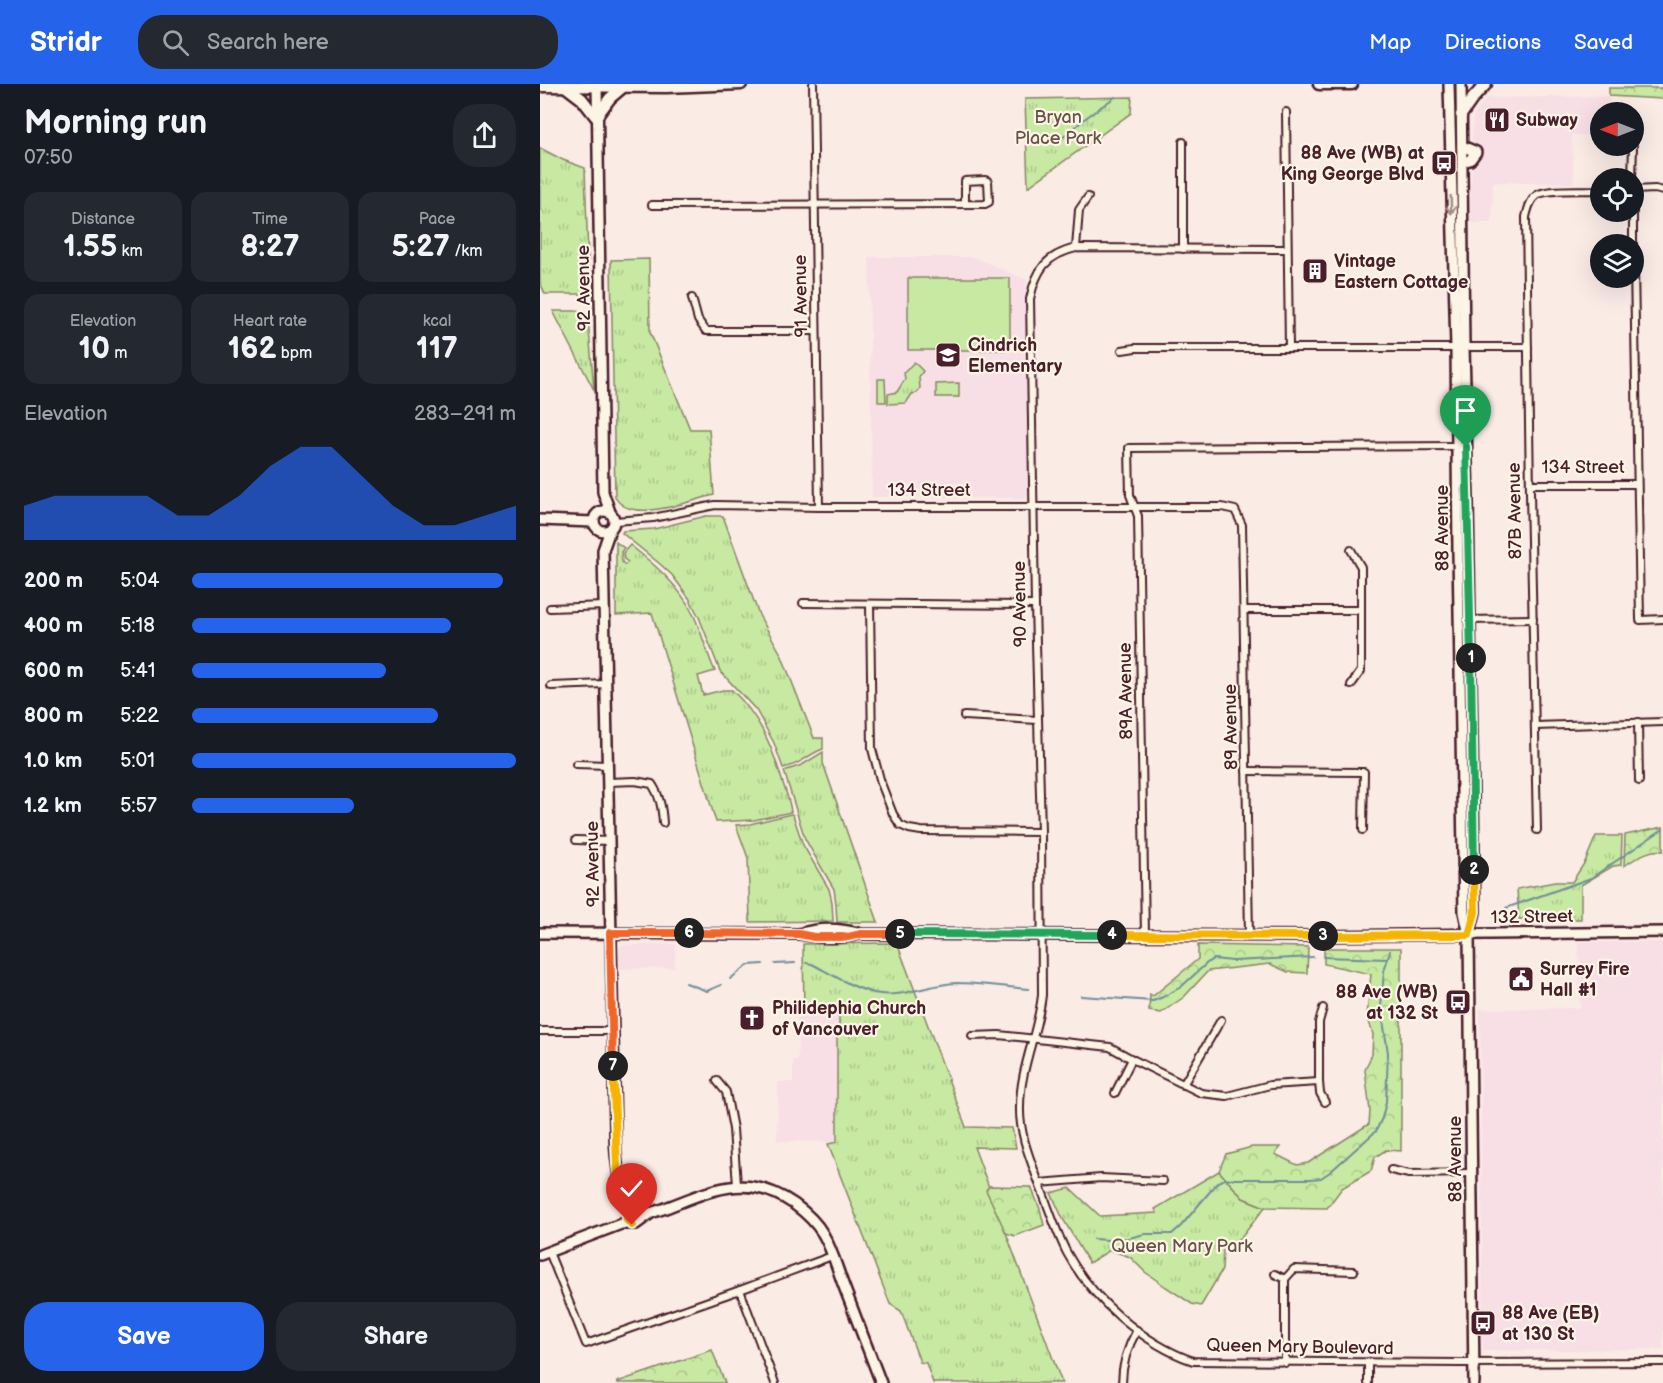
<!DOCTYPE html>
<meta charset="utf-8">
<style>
:root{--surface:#171b24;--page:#242831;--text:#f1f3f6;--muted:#9ea1a6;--accent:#2563eb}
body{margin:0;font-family:"Balsamiq Sans",sans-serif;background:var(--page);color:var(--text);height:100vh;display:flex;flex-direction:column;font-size:22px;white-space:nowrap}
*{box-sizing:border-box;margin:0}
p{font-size:20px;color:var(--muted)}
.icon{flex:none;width:33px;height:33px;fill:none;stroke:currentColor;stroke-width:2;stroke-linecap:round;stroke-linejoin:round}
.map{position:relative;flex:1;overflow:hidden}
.details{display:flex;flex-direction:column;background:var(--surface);width:540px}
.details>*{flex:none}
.needle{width:39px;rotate:270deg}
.tools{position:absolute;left:1050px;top:18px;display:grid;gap:12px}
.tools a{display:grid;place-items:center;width:54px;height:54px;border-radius:50%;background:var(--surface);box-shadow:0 6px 24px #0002;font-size:30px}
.pin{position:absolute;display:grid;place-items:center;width:51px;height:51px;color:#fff;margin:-62px -26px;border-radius:50% 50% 50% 0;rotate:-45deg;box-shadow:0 0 6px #0007}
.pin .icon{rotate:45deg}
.km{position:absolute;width:30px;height:30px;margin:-15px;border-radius:50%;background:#222;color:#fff;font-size:16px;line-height:30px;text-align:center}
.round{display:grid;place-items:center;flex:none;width:63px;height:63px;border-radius:24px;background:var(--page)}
.headline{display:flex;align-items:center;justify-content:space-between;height:102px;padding:0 24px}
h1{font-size:33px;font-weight:800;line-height:45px}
.metrics{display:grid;grid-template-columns:repeat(3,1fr);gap:9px;height:102px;padding:6px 24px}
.metrics div{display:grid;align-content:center;border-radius:15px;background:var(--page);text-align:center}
.metrics b{font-size:30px;font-weight:800}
.metrics small{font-size:16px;font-weight:400}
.metrics p{font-size:16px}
.chart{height:168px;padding:12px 24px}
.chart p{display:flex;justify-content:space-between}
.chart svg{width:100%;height:108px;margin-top:6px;fill:var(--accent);opacity:.7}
.cta{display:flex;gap:12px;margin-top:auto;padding:12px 24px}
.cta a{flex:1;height:69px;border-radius:24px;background:var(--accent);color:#fff;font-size:24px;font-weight:800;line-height:69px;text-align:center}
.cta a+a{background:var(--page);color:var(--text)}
ul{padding:0 24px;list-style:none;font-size:20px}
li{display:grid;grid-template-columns:96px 72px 1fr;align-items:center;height:45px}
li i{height:15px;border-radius:8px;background:var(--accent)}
header{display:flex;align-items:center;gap:36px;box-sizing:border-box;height:84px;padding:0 30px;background:var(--accent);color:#fff}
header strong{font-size:28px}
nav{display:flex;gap:33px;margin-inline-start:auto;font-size:21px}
.search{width:420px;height:54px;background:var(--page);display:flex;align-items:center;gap:15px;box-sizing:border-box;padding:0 21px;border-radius:24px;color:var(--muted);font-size:22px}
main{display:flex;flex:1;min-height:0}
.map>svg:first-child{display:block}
.built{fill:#f8dfe6}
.grass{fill:url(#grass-tufts);stroke:#888466;stroke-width:1.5}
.forest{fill:url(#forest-crowns);stroke:#888466;stroke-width:1.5}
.pitch{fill:#c7e9a2;stroke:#888466;stroke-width:1.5}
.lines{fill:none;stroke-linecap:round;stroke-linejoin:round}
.stream{stroke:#6f8e98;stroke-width:2}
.street-casing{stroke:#4a1f2b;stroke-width:10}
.secondary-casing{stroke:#4a1f2b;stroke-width:14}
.primary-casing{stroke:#4a1f2b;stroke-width:15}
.street{stroke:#fcf5e5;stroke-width:6}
.secondary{stroke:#fcf5e5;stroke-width:9}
.primary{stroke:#fcf5e5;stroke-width:10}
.oneway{stroke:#a38a88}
.split-1-casing{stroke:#fff;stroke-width:12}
.split-2-casing{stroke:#fff;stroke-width:12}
.split-3-casing{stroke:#fff;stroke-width:12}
.split-4-casing{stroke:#fff;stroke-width:12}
.split-5-casing{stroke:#fff;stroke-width:12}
.split-6-casing{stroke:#fff;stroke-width:12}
.split-7-casing{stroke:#fff;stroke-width:12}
.split-8-casing{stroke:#fff;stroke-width:12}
.split-1{stroke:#22a559;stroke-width:8}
.split-2{stroke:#22a559;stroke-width:8}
.split-3{stroke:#f5b400;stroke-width:8}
.split-4{stroke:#f5b400;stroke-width:8}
.split-5{stroke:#22a559;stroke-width:8}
.split-6{stroke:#f0652b;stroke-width:8}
.split-7{stroke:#f0652b;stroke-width:8}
.split-8{stroke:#f5b400;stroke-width:8}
.labels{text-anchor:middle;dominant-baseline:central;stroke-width:4.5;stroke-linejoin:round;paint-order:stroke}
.park-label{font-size:18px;fill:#695249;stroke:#fcf5e5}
.poi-label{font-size:18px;font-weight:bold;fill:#4a1f2b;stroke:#fcf5e5;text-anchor:start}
.street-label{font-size:18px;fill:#4a1f2b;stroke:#fcf5e5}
</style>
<header>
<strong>Stridr</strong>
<div class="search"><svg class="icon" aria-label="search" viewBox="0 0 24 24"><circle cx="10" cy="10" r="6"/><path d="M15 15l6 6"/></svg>Search here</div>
<nav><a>Map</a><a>Directions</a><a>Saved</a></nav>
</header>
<main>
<section class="details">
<div class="headline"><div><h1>Morning run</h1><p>07:50</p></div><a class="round"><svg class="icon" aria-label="share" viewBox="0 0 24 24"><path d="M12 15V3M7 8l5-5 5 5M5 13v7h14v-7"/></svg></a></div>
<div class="metrics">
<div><p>Distance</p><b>1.55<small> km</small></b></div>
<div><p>Time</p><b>8:27</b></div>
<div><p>Pace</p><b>5:27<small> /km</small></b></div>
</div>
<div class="metrics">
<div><p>Elevation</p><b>10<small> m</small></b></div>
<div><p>Heart rate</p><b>162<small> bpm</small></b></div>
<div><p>kcal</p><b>117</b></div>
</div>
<div class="chart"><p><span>Elevation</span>283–291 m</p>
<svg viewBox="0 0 160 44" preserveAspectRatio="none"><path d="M0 44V30L10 26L20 26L30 26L40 26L50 34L60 34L70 26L80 14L90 6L100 6L110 18L120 30L130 38L140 38L150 34L160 30V44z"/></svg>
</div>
<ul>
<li><b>200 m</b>5:04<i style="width:96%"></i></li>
<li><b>400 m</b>5:18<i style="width:80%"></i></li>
<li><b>600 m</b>5:41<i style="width:60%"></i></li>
<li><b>800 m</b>5:22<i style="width:76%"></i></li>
<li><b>1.0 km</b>5:01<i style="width:100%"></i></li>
<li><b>1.2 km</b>5:57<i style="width:50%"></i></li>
</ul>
<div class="cta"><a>Save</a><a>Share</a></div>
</section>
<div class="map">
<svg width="1123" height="1299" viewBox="0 0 1123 1299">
<defs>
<pattern id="grass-tufts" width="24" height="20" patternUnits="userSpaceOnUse" patternTransform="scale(1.5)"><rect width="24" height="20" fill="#c7e9a2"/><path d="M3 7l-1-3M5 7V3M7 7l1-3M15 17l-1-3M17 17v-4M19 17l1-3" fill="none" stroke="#acc78c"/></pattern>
<pattern id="forest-crowns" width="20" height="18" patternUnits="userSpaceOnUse" patternTransform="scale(1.5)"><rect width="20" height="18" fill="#c7e9a2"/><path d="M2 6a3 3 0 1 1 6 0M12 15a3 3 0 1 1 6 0" fill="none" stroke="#acc78c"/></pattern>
</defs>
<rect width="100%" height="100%" fill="#faebe5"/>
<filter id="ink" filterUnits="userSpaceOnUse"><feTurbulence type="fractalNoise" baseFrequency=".0167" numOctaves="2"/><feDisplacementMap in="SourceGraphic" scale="12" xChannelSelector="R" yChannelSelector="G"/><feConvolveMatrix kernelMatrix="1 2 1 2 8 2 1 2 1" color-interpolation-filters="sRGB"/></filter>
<g filter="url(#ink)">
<!-- built -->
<g class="built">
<polygon points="1069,12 1069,28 1060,28 1060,51 1032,51 1034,99 953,98 952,139 930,139 933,32 946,14"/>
<polygon points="329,173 434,173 487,196 485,214 488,414 332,413"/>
<polygon points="1038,858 1123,858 1123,1265 943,1267 940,925 1040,924"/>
<polygon points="136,860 134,884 80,885 79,864 82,861"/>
<polygon points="299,927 299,949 297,949 297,1058 237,1057 238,998 253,998 253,976 258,976 257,928"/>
</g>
<!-- grass -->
<g class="grass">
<polygon points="592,13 591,29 488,103 485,15"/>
<polygon points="0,64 23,76 45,84 49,206 46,210 5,210 0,198"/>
<path d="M109 175 110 248 150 345H169L174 411C149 417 90 441 75 413L71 176Z"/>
<polygon points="13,227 42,227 48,234 54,306"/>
<polygon points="374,278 383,287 379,293 380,304 377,309 372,310 366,319 348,320 348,310 357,308 365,295 364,289"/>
<polygon points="338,295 345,295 346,318 338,318"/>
<path d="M166 432H183L219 531 241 570 274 654H283V665C268 670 261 681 243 684L234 659 216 626 180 587 159 533 149 514 132 491 120 480 82 449 83 447 114 445Z"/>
<path d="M76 458 84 464 81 468 82 478 85 481 88 478 84 475 83 469 90 461C114 480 139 501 153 530 162 548 166 568 175 587L158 592 163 611 183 606H192C220 633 231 660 242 696 245 706 250 717 251 728L214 736 176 738 112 529 76 531Z"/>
<polygon points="283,668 283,679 338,838 297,838 296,820 294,805 265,755 244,687 262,681"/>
<polygon points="251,730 253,731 263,761 289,805 292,818 293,837 210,838 208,774 196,741 210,740"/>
<polygon points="1056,752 1082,752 1081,781 1073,782 1041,801 1041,835 979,835 977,805 1015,798 1032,798 1045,778"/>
<polygon points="357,859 426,1043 472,1044 476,1064 434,1063 522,1299 393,1299 386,1279 380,1278 361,1227 350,1220 288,1060 297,1058 297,949 299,949 299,928 264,927 263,860"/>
<polygon points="679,1087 703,1114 725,1123 701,1154 683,1166 682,1186 661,1222 652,1220 626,1203 605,1188 590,1173 570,1166 549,1179 523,1135 511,1109 530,1104 560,1132 617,1129 615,1125"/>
</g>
<!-- forest -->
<g class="forest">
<polygon points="1069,4 1123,4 1123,15 1069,12"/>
<path d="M1123 743V767C1109 764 1095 775 1084 782L1085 751Z"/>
<polygon points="658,861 768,863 767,889 748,888 730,880 668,887 644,913 621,929 609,927 610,910 613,912 658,875"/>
<polygon points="784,864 861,864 861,1067 846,1066 835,1073 831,1087 802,1104 787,1124 725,1123 703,1114 679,1087 686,1070 712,1063 741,1063 735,1070 757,1081 768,1079 829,1040 830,1027 825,986 832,970 833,950 827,932 831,890 784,880"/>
<polygon points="449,1102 491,1103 500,1125 504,1141 475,1152 466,1149 446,1106"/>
<polygon points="172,1266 185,1299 78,1299 77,1298"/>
</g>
<!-- pitch -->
<g class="pitch">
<rect x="368" y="194" width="102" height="72"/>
<polygon points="419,299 419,313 396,313 396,300"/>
</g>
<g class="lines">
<!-- stream -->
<g class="stream">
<polyline points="514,61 547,33 575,13"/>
<polyline points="966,824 1051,794 1123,745"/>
<polyline points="783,873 848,875"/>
<path d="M266 879 272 880C291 890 313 904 334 909 362 915 388 900 416 899 440 899 465 903 489 905"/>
<polyline points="235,880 255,879"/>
<polyline points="190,895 208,881 223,880"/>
<polyline points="146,899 167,907 181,901"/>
<polyline points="541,912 613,917 623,913 641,903 667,879 673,875 693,877 773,873"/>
<polyline points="553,1155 568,1156 589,1154 605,1150 632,1150 641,1142 678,1098 685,1095 771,1095 781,1094 790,1088 836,1047 842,1034 846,1018 848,969 841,923 844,887 850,867"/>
</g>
<!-- street casing -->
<g class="street-casing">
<g id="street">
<polyline points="273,0 279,423"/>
<polyline points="746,28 749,264"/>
<polyline points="643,58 643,165"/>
<polyline points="1092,94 1093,62"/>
<polyline points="1094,106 1115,105 1123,107"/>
<polyline points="112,121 445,120 449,118 448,97 445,96 425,97 425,120"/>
<polyline points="1093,128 1093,160"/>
<polyline points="536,164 539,126 548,113"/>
<path d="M747 165 536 164C506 171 496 186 490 215L495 521 501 748 502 911C498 949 480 984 480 1023 479 1050 491 1077 500 1102 509 1124 516 1148 527 1169 552 1215 604 1260 653 1277L920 1279 1123 1278"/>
<polyline points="1094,182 1100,536 1123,535"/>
<polyline points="152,214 158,236 166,247 276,247"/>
<polyline points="924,263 988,263"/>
<polyline points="582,266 595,264 916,264"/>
<polyline points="990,400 1097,400"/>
<polyline points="75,437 113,434 175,421 279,423 682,423 695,426 702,441 709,852"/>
<polyline points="811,466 821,483 821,587 811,601"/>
<polyline points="263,519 495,521"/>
<polyline points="330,520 332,665 341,699 353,730 360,741 369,745 381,747 501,748"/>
<polyline points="10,524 65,522"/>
<polyline points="704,526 821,526"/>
<polyline points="927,536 993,535"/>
<polyline points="11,602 66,600"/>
<polyline points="424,632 498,636"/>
<polyline points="1098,638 1099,697"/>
<polyline points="995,642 1123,638"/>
<polyline points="36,680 68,681"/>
<polyline points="706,687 824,688 823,746"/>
<path d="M68 698 95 697 112 700C120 712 122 724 123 739"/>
<path d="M997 746 990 409 986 133C988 125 990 116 997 111 1007 104 1047 107 1060 106"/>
<polyline points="36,756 69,757"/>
<polyline points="605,851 598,432 590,411 589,364 918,362"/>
<polyline points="783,924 779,938 779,998 780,1009 785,1018"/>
<polyline points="0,947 72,947"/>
<polyline points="432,952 459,951 570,963 592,975 661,1009 687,1012 730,1001 779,998"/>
<polyline points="177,997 186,1008 193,1045 197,1101"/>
<polyline points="643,1001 681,936"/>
<polyline points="575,1009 592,975"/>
<polyline points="851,1086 869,1090 932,1089"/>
<polyline points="499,1099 561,1094 623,1097"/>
<polyline points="9,1168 46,1260 200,1206 292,1172"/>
<polyline points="735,1190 745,1195"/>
<polyline points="200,1206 235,1299"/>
<polyline points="745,1279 745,1195 754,1185 814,1187"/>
<polyline points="828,1279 828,1299"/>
<path d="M582 1299C582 1280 588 1262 597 1246"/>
</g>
</g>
<!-- secondary casing -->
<g class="secondary-casing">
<g id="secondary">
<polyline points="57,0 63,408 70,428"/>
<polyline points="909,0 916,264 918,467 924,828 929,851 934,1299"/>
<polyline points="921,0 924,263 928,416 935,828 930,849"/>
<polyline points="922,62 936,68 930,76 922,78"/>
<circle cx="64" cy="437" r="10"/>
<polyline points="0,436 54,438"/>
<path d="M70 446 63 466 75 1047C75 1067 78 1119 98 1129 105 1132 113 1128 120 1126 169 1108 205 1086 254 1120 265 1128 276 1138 283 1150 292 1165 297 1184 303 1200 316 1233 328 1266 341 1299"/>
<path d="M0 849 259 850C278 854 300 855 319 850"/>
<path d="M259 850C280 843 300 844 321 850L779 852 1123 848"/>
<polyline points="0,1171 81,1140 96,1140 111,1129"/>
</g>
</g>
<!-- primary casing -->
<g class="primary-casing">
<g id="primary">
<polyline points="779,0 812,0"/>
<polyline points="0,2 126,3 201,0"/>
<polyline points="25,2 42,15 56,33 70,14 83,3"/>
<polyline points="921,31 933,14 946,0"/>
</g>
</g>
<!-- street -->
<use href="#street" class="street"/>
<!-- secondary -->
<use href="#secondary" class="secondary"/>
<!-- primary -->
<use href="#primary" class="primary"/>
</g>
<!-- one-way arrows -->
<defs><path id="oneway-shaft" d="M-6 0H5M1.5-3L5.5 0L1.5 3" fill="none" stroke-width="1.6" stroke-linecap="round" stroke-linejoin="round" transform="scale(1.5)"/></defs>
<use class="oneway" href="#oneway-shaft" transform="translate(911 121) rotate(88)"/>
</g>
<g class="lines" filter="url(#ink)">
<!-- split-1 casing -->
<g class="split-1-casing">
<polyline id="split-1" points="926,363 931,574"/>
</g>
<!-- split-2 casing -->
<g class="split-2-casing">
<polyline id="split-2" points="931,574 934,786"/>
</g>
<!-- split-3 casing -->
<g class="split-3-casing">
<polyline id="split-3" points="783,852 929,851 935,828 934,786"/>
</g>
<!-- split-4 casing -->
<g class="split-4-casing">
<polyline id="split-4" points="572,851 783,852"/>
</g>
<!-- split-5 casing -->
<g class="split-5-casing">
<polyline id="split-5" points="360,850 572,851"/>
</g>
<!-- split-6 casing -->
<g class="split-6-casing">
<polyline id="split-6" points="149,849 259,850 274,853 308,853 321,850 360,850"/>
</g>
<!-- split-7 casing -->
<g class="split-7-casing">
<polyline id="split-7" points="73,982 70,849 149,849"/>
</g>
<!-- split-8 casing -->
<g class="split-8-casing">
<path id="split-8" d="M73 982 77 1082C80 1103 87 1115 87 1136L92 1141"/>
</g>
<!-- split-1 -->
<use href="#split-1" class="split-1"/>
<!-- split-2 -->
<use href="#split-2" class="split-2"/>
<!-- split-3 -->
<use href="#split-3" class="split-3"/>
<!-- split-4 -->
<use href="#split-4" class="split-4"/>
<!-- split-5 -->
<use href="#split-5" class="split-5"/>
<!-- split-6 -->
<use href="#split-6" class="split-6"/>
<!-- split-7 -->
<use href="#split-7" class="split-7"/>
<!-- split-8 -->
<use href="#split-8" class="split-8"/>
</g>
<!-- icons -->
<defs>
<g id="restaurant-square" transform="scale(1.35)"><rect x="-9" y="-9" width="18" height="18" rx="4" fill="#4a1f2b" stroke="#fcf5e5"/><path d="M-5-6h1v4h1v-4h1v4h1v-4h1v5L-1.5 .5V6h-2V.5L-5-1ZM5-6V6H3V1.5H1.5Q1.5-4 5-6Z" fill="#fff"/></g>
<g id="bus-square" transform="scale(1.35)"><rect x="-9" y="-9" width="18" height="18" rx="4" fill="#4a1f2b" stroke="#fcf5e5"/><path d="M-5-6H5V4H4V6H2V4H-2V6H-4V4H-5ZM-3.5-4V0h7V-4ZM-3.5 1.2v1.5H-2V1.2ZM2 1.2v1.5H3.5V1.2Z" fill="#fff"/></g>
<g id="building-square" transform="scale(1.35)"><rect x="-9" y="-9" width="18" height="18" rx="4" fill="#4a1f2b" stroke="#fcf5e5"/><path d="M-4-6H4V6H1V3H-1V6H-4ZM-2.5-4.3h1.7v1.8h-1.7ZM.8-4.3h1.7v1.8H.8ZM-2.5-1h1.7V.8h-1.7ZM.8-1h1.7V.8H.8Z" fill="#fff"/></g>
<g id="school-square" transform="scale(1.35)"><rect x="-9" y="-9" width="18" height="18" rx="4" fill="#4a1f2b" stroke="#fcf5e5"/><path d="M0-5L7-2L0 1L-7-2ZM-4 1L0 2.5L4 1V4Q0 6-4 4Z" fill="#fff"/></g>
<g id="civic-square" transform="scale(1.35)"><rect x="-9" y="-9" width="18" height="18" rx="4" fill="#4a1f2b" stroke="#fcf5e5"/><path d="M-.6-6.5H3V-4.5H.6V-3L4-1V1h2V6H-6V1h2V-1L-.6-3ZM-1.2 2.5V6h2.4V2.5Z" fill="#fff"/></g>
<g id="church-square" transform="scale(1.35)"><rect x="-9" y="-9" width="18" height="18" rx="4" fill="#4a1f2b" stroke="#fcf5e5"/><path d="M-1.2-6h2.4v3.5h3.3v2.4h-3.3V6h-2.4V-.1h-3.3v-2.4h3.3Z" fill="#fff"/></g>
</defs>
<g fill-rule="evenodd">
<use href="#restaurant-square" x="957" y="36"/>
<use href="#bus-square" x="904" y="79"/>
<use href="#building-square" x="775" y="187"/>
<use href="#school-square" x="408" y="271"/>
<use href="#civic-square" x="981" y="895"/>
<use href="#bus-square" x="918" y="918"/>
<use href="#church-square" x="212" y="934"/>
<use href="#bus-square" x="943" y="1239"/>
</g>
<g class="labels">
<!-- park labels -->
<g class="park-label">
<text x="518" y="33">Bryan<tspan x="518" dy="21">Place Park</tspan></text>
<text x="642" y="1162">Queen Mary Park</text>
</g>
<!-- poi labels -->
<g class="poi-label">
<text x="976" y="36">Subway</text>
<text x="884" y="69" text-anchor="end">88 Ave (WB) at<tspan x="884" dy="21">King George Blvd</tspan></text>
<text x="794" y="177">Vintage<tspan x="794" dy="21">Eastern Cottage</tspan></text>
<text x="428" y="261">Cindrich<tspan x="428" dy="21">Elementary</tspan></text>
<text x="1000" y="885">Surrey Fire<tspan x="1000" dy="21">Hall #1</tspan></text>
<text x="898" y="908" text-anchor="end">88 Ave (WB)<tspan x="898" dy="21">at 132 St</tspan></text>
<text x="232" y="924">Philidephia Church<tspan x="232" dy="21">of Vancouver</tspan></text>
<text x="962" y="1229">88 Ave (EB)<tspan x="962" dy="21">at 130 St</tspan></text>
</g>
<!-- street labels -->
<g class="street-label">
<text transform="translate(44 204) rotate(-91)">92 Avenue</text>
<text transform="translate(261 212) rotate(-91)">91 Avenue</text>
<text x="1043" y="383">134 Street</text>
<text x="389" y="406">134 Street</text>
<text transform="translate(975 427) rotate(-91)">87B Avenue</text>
<text transform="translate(902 444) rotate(-90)">88 Avenue</text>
<text transform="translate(480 520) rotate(-91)">90 Avenue</text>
<text transform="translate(586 607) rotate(-91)">89A Avenue</text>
<text transform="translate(691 643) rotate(-91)">89 Avenue</text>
<text transform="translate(53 780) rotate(-91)">92 Avenue</text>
<text transform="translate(992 833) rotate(-1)">132 Street</text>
<text transform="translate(915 1075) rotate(-90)">88 Avenue</text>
<text transform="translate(760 1263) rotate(1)">Queen Mary Boulevard</text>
</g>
</g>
</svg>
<div class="tools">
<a><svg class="needle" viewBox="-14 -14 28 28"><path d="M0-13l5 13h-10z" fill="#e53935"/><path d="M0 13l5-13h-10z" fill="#9ea1a6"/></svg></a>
<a><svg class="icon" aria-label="locate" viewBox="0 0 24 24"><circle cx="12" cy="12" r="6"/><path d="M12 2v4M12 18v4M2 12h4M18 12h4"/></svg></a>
<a><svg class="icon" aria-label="layers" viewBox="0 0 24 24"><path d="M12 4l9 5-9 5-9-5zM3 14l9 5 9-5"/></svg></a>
</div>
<div class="pin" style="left:926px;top:363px;background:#1e9e55"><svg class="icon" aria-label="arrive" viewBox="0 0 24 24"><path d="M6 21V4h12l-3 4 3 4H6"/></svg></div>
<div class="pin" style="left:92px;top:1141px;background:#d93025"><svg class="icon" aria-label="check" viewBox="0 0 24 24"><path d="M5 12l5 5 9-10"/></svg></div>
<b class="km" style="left:931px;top:574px">1</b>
<b class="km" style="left:934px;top:786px">2</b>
<b class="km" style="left:783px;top:852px">3</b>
<b class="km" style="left:572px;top:851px">4</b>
<b class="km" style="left:360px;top:850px">5</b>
<b class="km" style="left:149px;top:849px">6</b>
<b class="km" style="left:73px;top:982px">7</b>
</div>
</main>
